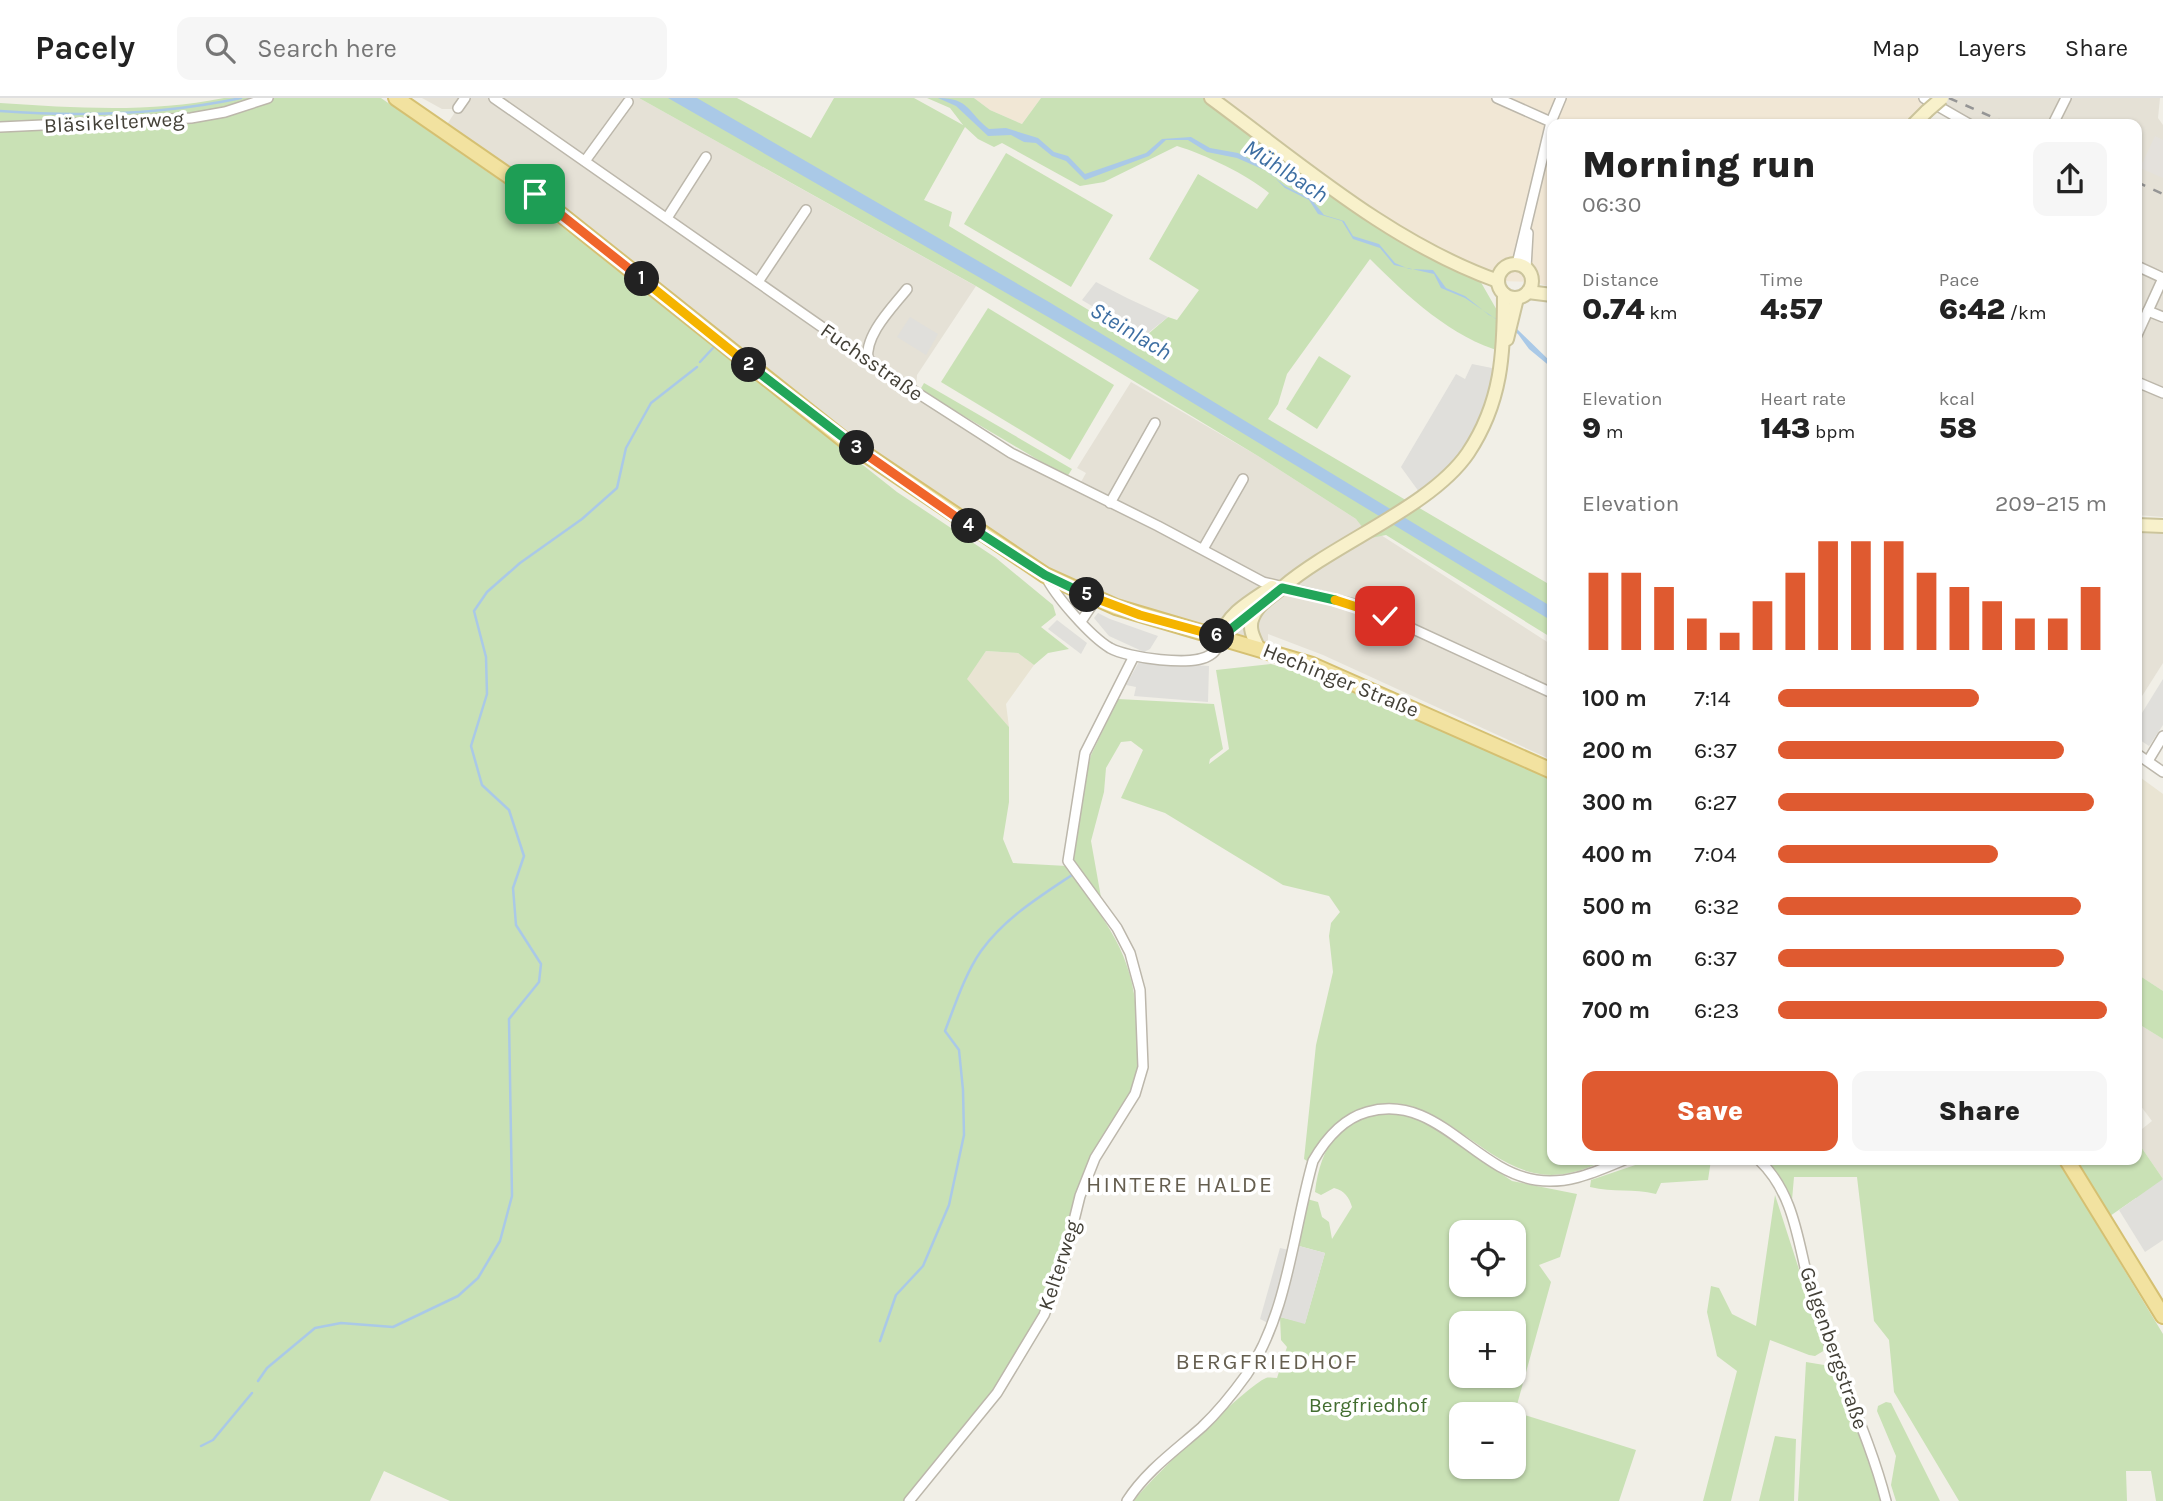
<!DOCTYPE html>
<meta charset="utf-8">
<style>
:root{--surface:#fff;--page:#f6f6f6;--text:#222;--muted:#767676;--line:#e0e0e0;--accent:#df5a30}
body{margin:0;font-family:Karla,sans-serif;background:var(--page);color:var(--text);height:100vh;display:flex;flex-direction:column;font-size:26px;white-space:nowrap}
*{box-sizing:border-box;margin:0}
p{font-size:23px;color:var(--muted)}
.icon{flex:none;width:38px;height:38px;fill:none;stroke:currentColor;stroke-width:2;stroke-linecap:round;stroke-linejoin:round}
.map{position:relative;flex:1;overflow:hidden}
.details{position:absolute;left:1547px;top:21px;width:595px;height:1046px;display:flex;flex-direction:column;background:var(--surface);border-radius:14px;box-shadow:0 2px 5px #0004}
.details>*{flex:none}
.fabs{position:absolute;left:1449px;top:1122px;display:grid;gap:14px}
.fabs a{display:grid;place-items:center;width:77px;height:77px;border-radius:14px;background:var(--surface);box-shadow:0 2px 5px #0004;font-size:35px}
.pin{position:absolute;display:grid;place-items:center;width:60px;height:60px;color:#fff;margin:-30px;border-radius:14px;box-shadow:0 4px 10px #0006}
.km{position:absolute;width:35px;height:35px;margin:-18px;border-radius:50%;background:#222;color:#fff;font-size:19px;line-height:35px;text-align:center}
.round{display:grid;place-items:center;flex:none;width:74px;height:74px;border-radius:14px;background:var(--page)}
.overview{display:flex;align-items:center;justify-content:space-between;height:119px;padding:0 35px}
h1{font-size:38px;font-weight:800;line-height:52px}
.figures{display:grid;grid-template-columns:repeat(3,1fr);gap:10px;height:119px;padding:7px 35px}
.figures div{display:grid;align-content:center}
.figures b{font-size:30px;font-weight:800}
.figures small{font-size:19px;font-weight:400}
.figures p{font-size:19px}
.chart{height:196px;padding:14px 35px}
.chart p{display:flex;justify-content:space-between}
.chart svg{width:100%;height:126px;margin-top:7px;stroke:var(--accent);stroke-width:6}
.action{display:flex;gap:14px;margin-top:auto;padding:14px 35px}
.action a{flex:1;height:80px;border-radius:14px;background:var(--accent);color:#fff;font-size:28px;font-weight:800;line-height:80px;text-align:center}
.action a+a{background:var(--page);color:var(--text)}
ul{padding:0 35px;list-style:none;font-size:23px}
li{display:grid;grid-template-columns:112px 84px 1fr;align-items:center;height:52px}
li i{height:18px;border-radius:9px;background:var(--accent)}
header{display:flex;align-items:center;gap:42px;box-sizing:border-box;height:98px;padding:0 35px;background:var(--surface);border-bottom:2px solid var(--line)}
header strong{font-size:33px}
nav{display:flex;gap:38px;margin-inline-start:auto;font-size:24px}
.search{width:490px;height:63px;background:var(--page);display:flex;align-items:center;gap:18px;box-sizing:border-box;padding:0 24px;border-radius:14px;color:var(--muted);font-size:26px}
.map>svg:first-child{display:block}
.residential{fill:#e5e1d6}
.commercial{fill:#f1e7d5}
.industrial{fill:#e4e1dc}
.education{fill:#e9e4d3}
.green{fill:#c9e1b5;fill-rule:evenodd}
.parking{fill:#e0dfdb}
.water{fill:#aac9e7}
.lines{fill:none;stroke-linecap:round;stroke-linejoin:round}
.stream{stroke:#aac9e7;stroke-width:2.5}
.street-casing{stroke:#bcb7ab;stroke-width:12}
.secondary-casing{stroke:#cbc49c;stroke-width:16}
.primary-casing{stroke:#d5c072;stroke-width:18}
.street{stroke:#fff;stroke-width:9}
.secondary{stroke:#f8f1cb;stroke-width:12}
.primary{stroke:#f2e2a0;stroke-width:14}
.rail{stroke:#959595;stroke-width:2.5;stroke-dasharray:9 9;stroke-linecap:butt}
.secondary-bridge-casing{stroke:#cbc49c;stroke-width:16;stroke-linecap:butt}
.secondary-bridge{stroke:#f8f1cb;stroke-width:12}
.split-1-casing{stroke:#fff;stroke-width:14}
.split-2-casing{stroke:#fff;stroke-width:14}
.split-3-casing{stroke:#fff;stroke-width:14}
.split-4-casing{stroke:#fff;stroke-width:14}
.split-5-casing{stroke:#fff;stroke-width:14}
.split-6-casing{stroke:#fff;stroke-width:14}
.split-7-casing{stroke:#fff;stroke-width:14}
.split-8-casing{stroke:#fff;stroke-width:14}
.split-1{stroke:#f0652b;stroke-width:9}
.split-2{stroke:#f5b400;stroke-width:9}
.split-3{stroke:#22a559;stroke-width:9}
.split-4{stroke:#f0652b;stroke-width:9}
.split-5{stroke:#22a559;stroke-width:9}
.split-6{stroke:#f5b400;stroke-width:9}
.split-7{stroke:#22a559;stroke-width:9}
.split-8{stroke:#f5b400;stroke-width:9}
.labels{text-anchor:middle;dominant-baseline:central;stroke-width:7;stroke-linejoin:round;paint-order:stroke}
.street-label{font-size:21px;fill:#434037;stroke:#fff}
.park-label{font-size:21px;fill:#436e31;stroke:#fff}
.water-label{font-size:23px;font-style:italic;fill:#3d6ea2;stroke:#fff}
.neighbourhood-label{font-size:23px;letter-spacing:2px;fill:#655e4f;stroke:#fff}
</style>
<header>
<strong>Pacely</strong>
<div class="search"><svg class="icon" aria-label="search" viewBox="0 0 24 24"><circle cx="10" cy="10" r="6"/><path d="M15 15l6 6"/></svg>Search here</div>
<nav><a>Map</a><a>Layers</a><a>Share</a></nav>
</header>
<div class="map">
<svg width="2163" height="1403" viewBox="0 0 2163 1403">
<rect width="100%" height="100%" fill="#f1efe7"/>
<!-- residential -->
<g class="residential">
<polygon points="422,0 639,0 972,186 976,188 917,277 916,294 1076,393 1086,375 1077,370 1131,284 1258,358 1552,547 1552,662 1323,557 1268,536 1268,552 1116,509 958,420 444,31 457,11 442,11"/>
<polygon points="1924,0 2160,0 2158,20 2163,27 2163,419 2137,417 2137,26 1969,26"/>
<polygon points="2137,435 2163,436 2163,565 2137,606"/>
<polygon points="2137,925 2163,941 2163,1081 2137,1043 2137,1035 2152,1023 2137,1003"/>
</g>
<!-- commercial -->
<g class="commercial">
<polygon points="974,0 1041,0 1022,26 990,12"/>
<polygon points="1211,0 1924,0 1937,6 1909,26 1552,26 1552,189 1532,184 1498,183 1435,156"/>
</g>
<!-- industrial -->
<polygon class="industrial" points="2155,38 2163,42 2163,80 2140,70"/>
<!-- education -->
<g class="education">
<polygon points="986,553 1018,555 1034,567 1006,606 1009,629 966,581"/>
<polygon points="2137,677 2163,696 2163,893 2137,876"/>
</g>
<!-- green -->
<g class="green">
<path d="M224 0H381L528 102 897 394 996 460 1053 507 1056 517 1041 529 1069 551 1048 555 1034 567 1018 555 986 553 967 581 1009 629V704L1003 741 1013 765 1067 768C1111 833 1136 856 1138 939 1139 958 1140 978 1131 996 1120 1019 1098 1039 1090 1064 1074 1114 1064 1167 1041 1215 1007 1285 951 1342 904 1403H450L384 1373 370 1403H0V5C75 10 150 15 224 0Z"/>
<path d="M639 0H737L811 40 834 0H914L963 27 950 10 927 0H974L990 12 1022 26 1041 0H1211L1362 111 1475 174 1502 221 1503 254C1452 240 1407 198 1370 161L1287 276 1278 306 1268 321 1552 488V540L1386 437 1371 440 1356 421 1258 358 976 188ZM965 29 978 41 994 49 1002 45 1080 88 1104 84 1177 48C1204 56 1248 77 1269 95L1257 111 1198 76 1149 161 1199 192 1177 222 1168 219 1140 243 949 128 952 114 924 102Z"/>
<polygon points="1006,55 1113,117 1071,189 964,126"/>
<polygon points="988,210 1114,287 1070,362 941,284"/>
<polygon points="1319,258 1351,278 1317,331 1286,311"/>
<polygon points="924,285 1072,371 1067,379 920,292"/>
<path d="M1271 566 1343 588 1552 682V1062H1607C1583 1072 1561 1081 1534 1075 1474 1062 1428 982 1360 1012 1335 1023 1321 1039 1307 1063L1304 1061 1316 947 1333 874 1329 838 1331 825 1340 814 1329 798 1283 787 1165 715 1121 700 1143 652 1131 643 1121 644 1106 670 1104 694 1091 743 1102 805 1072 760 1081 693 1091 657 1118 601 1214 606 1223 651 1210 661 1209 666 1229 651 1216 572Z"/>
<polygon points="2137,876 2163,893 2163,941 2137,925"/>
<path d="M1389 1014 1417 1019 1512 1083 1577 1096 1560 1159 1539 1167 1551 1184 1515 1314 1636 1352 1619 1403H1134C1147 1384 1248 1287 1266 1280 1269 1279 1273 1280 1277 1280L1287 1249 1281 1242 1280 1219 1305 1225 1325 1155 1299 1148 1307 1101 1318 1104 1322 1119 1329 1124 1332 1141 1352 1109C1349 1099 1345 1093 1334 1090L1321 1097 1315 1094C1321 1046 1340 1021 1389 1014ZM1461 1134H1514V1186H1461ZM1461 1225H1514V1278H1461ZM1461 1316H1514V1368H1461Z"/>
<polygon points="2137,1043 2163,1081 2150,1119 2136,1100 2097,1127 2163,1236 2163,1403 2156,1403 2151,1373 2126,1373 2127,1403 1959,1403 1894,1294 1889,1242 1874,1223 1857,1079 1794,1079 1792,1102 1779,1078 1764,1062 2137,1062"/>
<path d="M1650 1062H1711L1708 1082 1661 1085 1656 1096C1633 1090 1614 1095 1590 1089L1591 1082Z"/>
<polygon points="1775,1097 1825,1252 1815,1258 1809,1257 1770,1242 1731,1403 1703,1403 1737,1273 1717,1258 1707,1214 1711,1188 1719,1190 1732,1216 1756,1228"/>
<polygon points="1806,1264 1830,1268 1853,1316 1882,1403 1798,1403"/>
<polygon points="1886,1304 1891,1305 1940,1403 1896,1403 1891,1387 1896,1358 1877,1313 1878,1308"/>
<polygon points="1775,1338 1796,1341 1794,1403 1759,1403"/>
</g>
<!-- parking -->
<g class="parking">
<polygon points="1096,184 1127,200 1168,219 1143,239 1082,202"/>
<polygon points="910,219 938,236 926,257 897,239"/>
<polygon points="1472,266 1502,272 1478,338 1422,398 1401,369 1456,276 1465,281"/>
<polygon points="1098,515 1110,521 1158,538 1150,551 1144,554 1109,538 1094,520"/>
<polygon points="1057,522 1087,545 1081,556 1048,531"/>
<polygon points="1139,564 1209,568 1208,604 1134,598 1136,589 1126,587"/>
<polygon points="2163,581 2163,627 2149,648 2137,640 2137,623"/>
<polygon points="2163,1081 2163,1142 2145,1154 2119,1112"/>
<polygon points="1299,1148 1325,1155 1305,1226 1280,1219"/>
<polygon points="1280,1150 1289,1152 1268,1225 1260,1221"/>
</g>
<!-- water -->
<g class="water">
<polygon points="668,0 697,0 1049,204 1552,509 1552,523 1114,257"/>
<path d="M938 0C970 0 968 15 989 31L1006 30 1038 40 1054 54 1068 58 1085 76 1146 55 1162 41 1191 39 1210 50 1238 55 1255 64 1285 88 1311 101 1324 117 1344 123 1353 138 1379 146 1395 165 1409 171 1433 172 1446 190 1465 198 1489 217 1517 231 1552 265V270L1529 251 1518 236 1465 200 1441 190 1434 176 1394 167 1380 150 1353 141 1342 123 1318 116 1309 102 1285 90 1269 74 1237 60 1207 54 1188 42H1166L1149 58 1085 82 1066 63 1052 58 1036 45 1024 44 1011 37 988 38 956 8Z"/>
</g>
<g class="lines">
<!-- stream -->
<g class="stream">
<path d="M0 13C81 19 161 17 241 0"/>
<polyline points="700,264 713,250"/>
<path d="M880 1243 896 1197 923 1168 949 1107 964 1037 963 992 959 952 945 933C955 907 965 876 981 853 1005 820 1039 799 1072 777"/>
<polyline points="258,1283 267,1270 315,1230 341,1225 393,1229 458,1198 478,1180 500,1143 512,1098 509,921 539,884 541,866 516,827 513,790 524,758 509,712 482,687 471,648 487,596 486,559 474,513 487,494 520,465 582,421 617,390 626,350 651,305 697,269"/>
<polyline points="201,1348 213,1342 252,1295"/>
</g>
<!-- street casing -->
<g class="street-casing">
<g id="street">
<polyline points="494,0 905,287 1011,355 1158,428 1263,484 1354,506 1385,518 1552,595"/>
<polyline points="1497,0 1551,24"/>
<polyline points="1924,0 1969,26"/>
<polyline points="458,10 465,0"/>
<polyline points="2053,26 2066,0"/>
<polyline points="0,29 191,20 225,14 268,0"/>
<polyline points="585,63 628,4"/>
<polyline points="667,120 706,59"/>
<polyline points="1517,166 1551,24 1561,0"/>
<polyline points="2137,168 2163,180 2137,237"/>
<polyline points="1526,170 1528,135"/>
<polyline points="758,184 806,112"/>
<polyline points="2148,213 2163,219"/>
<path d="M868 262C864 237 893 209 907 191"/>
<polyline points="2137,284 2163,295"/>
<polyline points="1110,405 1155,325"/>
<polyline points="1203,451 1243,381"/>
<path d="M1045 477C1055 498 1090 538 1110 550 1128 560 1193 569 1210 557 1217 553 1219 546 1221 539"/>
<polyline points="1082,522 1096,501"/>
<polyline points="2137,656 2163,674"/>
<polyline points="2148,663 2163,638"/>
<path d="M1759 1062C1798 1099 1798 1153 1813 1200 1834 1269 1868 1333 1886 1403"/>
<polyline points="909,1403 997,1295 1044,1217 1062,1171 1080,1098 1095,1060 1135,996 1143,969 1140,892 1130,855 1117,830 1068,763 1085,655 1134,558"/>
<path d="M1127 1403C1146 1373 1176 1352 1202 1329 1218 1314 1234 1294 1247 1276 1288 1215 1293 1133 1313 1063 1325 1042 1342 1021 1367 1014 1436 994 1473 1072 1536 1082 1568 1087 1595 1074 1624 1062"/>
</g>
</g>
<!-- secondary casing -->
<g class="secondary-casing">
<g id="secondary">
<path d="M1211 0C1301 66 1391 145 1498 183"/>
<polyline points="1914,26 1927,13"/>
<circle cx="1515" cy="183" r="17"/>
<polyline points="1528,194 1552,197"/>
<polyline points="1507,241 1517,200"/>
<polyline points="2137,427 2163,428"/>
<path d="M1221 539C1227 515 1253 502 1272 489"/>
<path d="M1258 549C1253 539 1248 529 1253 519 1258 506 1273 497 1283 489 1336 444 1431 409 1468 355 1502 304 1504 255 1504 196"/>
</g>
</g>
<!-- primary casing -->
<g class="primary-casing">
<g id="primary">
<polyline points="396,0 535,96 843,341 1045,477 1116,509 1312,567 1552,673"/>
<polyline points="2067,1062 2163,1218"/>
</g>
</g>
<!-- street -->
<use href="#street" class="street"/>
<!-- secondary -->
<use href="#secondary" class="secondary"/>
<!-- primary -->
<use href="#primary" class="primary"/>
<!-- rail -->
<g class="rail">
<polyline points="1949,0 2008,26"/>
<polyline points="2137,84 2163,96"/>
</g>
<!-- secondary-bridge casing -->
<g class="secondary-bridge-casing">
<polyline id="secondary-bridge" points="1927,13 1942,0"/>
</g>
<!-- secondary-bridge -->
<use href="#secondary-bridge" class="secondary-bridge"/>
</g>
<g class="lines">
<!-- split-1 casing -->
<g class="split-1-casing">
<polyline id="split-1" points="535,96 642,181"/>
</g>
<!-- split-2 casing -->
<g class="split-2-casing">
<polyline id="split-2" points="642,181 749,267"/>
</g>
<!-- split-3 casing -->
<g class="split-3-casing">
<polyline id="split-3" points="749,267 857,350"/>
</g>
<!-- split-4 casing -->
<g class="split-4-casing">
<polyline id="split-4" points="857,350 969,428"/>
</g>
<!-- split-5 casing -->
<g class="split-5-casing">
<polyline id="split-5" points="969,428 1045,477 1087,497"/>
</g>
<!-- split-6 casing -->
<g class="split-6-casing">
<polyline id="split-6" points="1087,497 1140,517 1217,538"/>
</g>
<!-- split-7 casing -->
<g class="split-7-casing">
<polyline id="split-7" points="1217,538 1221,539 1282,490 1335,502"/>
</g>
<!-- split-8 casing -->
<g class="split-8-casing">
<polyline id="split-8" points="1335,502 1385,518"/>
</g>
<!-- split-1 -->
<use href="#split-1" class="split-1"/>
<!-- split-2 -->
<use href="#split-2" class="split-2"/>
<!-- split-3 -->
<use href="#split-3" class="split-3"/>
<!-- split-4 -->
<use href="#split-4" class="split-4"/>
<!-- split-5 -->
<use href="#split-5" class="split-5"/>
<!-- split-6 -->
<use href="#split-6" class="split-6"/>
<!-- split-7 -->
<use href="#split-7" class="split-7"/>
<!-- split-8 -->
<use href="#split-8" class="split-8"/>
</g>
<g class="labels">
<!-- street labels -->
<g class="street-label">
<text transform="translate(114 24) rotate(-3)">Bläsikelterweg</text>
<text transform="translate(872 264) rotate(35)">Fuchsstraße</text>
<text transform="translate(1341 582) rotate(22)">Hechinger Straße</text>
<text transform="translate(1059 1167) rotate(-72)">Kelterweg</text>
<text transform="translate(1834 1250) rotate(71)">Galgenbergstraße</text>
</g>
<!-- park labels -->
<g class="park-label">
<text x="1368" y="1307">Bergfriedhof</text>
</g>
<!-- water labels -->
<g class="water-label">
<text transform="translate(1286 73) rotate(33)">Mühlbach</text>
<text transform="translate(1131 233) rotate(31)">Steinlach</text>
</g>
<!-- neighbourhood labels -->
<g class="neighbourhood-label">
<text x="1180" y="1086">HINTERE HALDE</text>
<text x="1267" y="1263">BERGFRIEDHOF</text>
</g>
</g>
</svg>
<div class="fabs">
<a><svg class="icon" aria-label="locate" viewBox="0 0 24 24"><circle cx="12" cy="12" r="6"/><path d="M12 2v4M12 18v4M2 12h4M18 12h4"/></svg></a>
<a>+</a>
<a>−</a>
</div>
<div class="pin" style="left:535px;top:96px;background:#1e9e55"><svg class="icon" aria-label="arrive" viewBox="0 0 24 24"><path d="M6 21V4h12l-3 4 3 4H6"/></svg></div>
<div class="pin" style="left:1385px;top:518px;background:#d93025"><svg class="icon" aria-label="check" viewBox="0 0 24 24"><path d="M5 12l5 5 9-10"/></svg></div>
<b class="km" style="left:642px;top:181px">1</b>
<b class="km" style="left:749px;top:267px">2</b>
<b class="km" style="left:857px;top:350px">3</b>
<b class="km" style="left:969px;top:428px">4</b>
<b class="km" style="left:1087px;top:497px">5</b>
<b class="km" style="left:1217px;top:538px">6</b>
<section class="details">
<div class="overview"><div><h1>Morning run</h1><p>06:30</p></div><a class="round"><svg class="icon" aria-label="share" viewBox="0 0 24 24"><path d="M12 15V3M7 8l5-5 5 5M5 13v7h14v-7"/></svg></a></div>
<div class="figures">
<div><p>Distance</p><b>0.74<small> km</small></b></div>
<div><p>Time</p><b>4:57</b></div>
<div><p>Pace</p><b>6:42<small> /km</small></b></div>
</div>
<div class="figures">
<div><p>Elevation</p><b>9<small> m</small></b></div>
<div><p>Heart rate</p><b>143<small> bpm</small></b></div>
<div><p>kcal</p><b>58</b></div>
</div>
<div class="chart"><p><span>Elevation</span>209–215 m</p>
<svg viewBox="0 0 160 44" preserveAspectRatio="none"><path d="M5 44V17M15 44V17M25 44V22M35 44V33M45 44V38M55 44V27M65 44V17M75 44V6M85 44V6M95 44V6M105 44V17M115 44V22M125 44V27M135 44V33M145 44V33M155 44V22"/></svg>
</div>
<ul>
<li><b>100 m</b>7:14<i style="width:61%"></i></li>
<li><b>200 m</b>6:37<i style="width:87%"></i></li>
<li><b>300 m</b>6:27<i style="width:96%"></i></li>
<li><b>400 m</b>7:04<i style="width:67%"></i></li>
<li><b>500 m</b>6:32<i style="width:92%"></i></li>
<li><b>600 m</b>6:37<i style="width:87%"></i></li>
<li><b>700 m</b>6:23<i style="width:100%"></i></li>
</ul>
<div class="action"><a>Save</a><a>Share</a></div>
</section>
</div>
